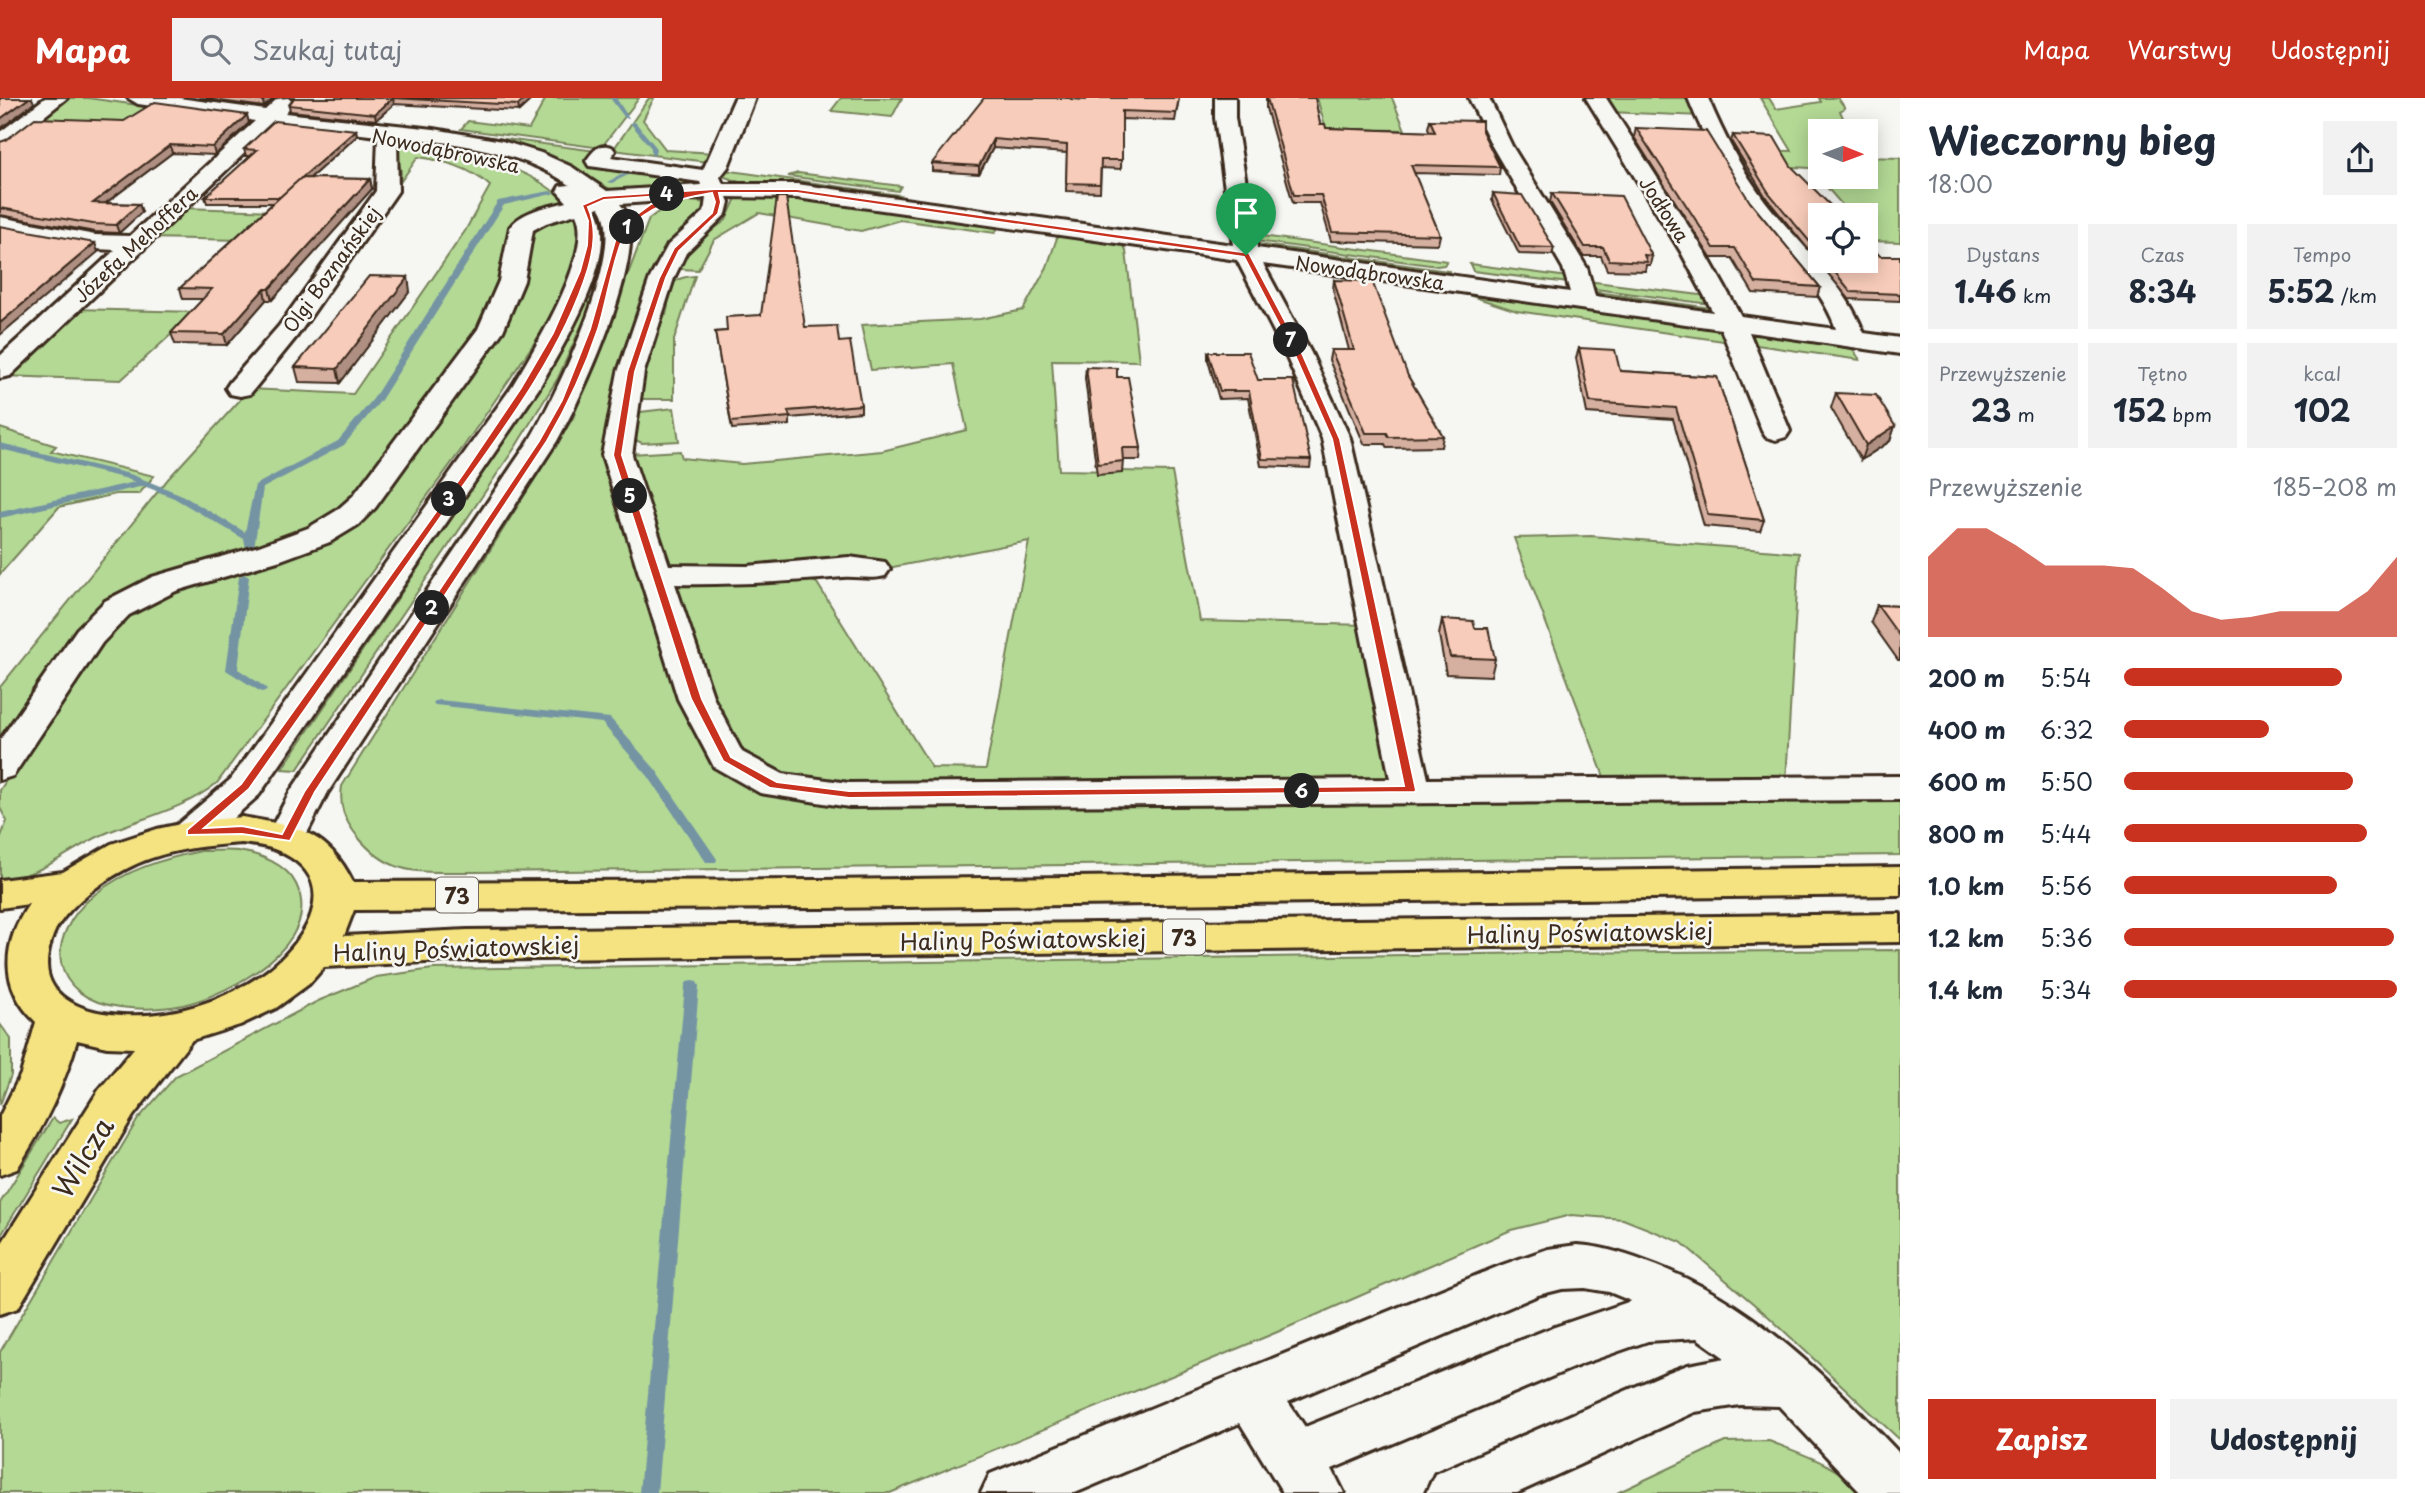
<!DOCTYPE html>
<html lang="pl">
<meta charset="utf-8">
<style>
:root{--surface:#fff;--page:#f2f2f3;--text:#1f2937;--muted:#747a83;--accent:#c8321e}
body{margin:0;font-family:"Playpen Sans",sans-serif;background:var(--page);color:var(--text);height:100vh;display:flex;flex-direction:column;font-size:26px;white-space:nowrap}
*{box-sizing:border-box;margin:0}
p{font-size:23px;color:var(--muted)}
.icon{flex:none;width:38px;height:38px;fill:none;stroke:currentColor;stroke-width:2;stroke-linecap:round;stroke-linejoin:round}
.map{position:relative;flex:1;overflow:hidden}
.panel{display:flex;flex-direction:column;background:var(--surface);width:525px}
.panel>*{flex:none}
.needle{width:46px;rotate:91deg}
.buttons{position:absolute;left:1808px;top:21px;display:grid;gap:14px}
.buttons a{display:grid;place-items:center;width:70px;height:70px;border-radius:0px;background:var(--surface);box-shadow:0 4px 18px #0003;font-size:35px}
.pin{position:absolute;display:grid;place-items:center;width:60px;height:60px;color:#fff;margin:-72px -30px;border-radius:50% 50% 50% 0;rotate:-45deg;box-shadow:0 0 7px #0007}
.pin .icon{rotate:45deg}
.km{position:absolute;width:35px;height:35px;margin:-18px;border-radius:50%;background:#222;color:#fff;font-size:19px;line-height:35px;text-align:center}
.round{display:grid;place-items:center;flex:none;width:74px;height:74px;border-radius:0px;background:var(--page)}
.overview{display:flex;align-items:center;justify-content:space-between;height:119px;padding:0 28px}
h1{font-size:38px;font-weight:700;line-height:52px}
.stats{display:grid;grid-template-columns:repeat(3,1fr);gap:10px;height:119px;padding:7px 28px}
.stats div{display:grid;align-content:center;border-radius:0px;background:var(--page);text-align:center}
.stats b{font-size:30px;font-weight:700}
.stats small{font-size:19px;font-weight:400}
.stats p{font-size:19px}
.chart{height:196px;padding:14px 28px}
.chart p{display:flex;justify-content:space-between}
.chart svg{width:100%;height:126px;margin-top:7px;fill:var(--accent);opacity:.7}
.primary-button{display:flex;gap:14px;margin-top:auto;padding:14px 28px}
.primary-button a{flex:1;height:80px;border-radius:0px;background:var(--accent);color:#fff;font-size:28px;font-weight:700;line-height:80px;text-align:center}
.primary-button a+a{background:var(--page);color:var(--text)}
ul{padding:0 28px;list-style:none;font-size:23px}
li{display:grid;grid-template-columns:112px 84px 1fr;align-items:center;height:52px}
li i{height:18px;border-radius:9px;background:var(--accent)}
header{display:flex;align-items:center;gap:42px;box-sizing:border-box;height:98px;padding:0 35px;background:var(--accent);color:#fff}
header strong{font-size:33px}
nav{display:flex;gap:38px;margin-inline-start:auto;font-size:24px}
.search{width:490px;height:63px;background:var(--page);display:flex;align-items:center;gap:18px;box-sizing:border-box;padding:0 24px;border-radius:0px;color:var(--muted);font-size:26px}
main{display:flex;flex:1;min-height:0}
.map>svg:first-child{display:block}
.green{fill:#b3d995;stroke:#77825a;stroke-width:2}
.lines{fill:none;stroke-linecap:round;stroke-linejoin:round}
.stream{fill:#7494a3;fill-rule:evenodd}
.minor-casing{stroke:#3b2a1e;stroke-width:6}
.major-casing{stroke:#3b2a1e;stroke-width:6}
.minor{fill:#f6f6f2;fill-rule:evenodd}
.major{fill:#f5e382;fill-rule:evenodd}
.wall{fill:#d5afa0;stroke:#3b2a1e;stroke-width:2}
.shaded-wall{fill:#ae8f82;stroke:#3b2a1e;stroke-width:2}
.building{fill:#f8ccba;stroke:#3b2a1e;stroke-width:2}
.route{fill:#c8321e;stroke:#fff;stroke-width:2;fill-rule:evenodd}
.labels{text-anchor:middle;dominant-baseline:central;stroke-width:5;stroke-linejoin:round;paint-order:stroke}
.far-street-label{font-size:19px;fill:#3b2a1e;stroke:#f6f6f2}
.shield{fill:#f6f6f2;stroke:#73675e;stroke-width:2}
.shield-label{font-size:21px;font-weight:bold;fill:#3b2a1e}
.street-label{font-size:23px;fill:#3b2a1e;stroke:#f6f6f2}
.near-street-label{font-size:28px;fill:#3b2a1e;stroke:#f6f6f2}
</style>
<header>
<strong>Mapa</strong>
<div class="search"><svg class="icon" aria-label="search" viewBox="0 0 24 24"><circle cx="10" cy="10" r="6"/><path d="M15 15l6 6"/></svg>Szukaj tutaj</div>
<nav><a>Mapa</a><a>Warstwy</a><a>Udostępnij</a></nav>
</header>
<main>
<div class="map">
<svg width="1900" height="1395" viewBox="0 0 1900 1395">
<rect width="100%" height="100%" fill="#f6f6f2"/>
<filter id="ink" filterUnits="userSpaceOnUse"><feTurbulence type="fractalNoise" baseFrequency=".0143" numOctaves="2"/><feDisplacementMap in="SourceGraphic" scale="14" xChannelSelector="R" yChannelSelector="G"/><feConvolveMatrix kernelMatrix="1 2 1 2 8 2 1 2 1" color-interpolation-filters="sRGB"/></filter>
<g filter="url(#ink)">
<!-- green -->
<g class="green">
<polygon points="62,0 88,0 257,24 247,33 153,22 0,48"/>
<polygon points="546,0 639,0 601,50 461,31 468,23 529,31"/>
<polygon points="649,0 654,0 643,22 666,52 714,55 707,64 613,52"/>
<polygon points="841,0 902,0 892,19 831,13"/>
<polygon points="1317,0 1392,0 1405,32 1326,31"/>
<polygon points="1602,0 1692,0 1701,18 1609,14"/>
<polygon points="1760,0 1769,0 1776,11 1821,4 1819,0 1838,0 1845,10 1840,13 1849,33 1820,33 1820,79 1866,79 1866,59 1900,60 1900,144 1866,143 1866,117 1851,117 1810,70 1740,66 1732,52 1792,53"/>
<polygon points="460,35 596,53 645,74 697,86 688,89 610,91 558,63 458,37"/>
<path d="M403 46C455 56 523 62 562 101L561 106 523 120 498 207 352 406 328 425 138 490 0 654V589L168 381 250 291 353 296 465 133 490 88C469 69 445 63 418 59L399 86C403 73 401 66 392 56L397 47Z"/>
<polygon points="724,72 899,97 893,100 742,85 725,79"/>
<polygon points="798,75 901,88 898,93 788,78"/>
<polygon points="745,96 796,97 1000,126 995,135 900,122 861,133 759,115 714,142 698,172 681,171 680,164 693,146 726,122 736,100"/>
<path d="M688 103 709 105 688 131 613 318 738 682 791 700 871 709 1738 699 1784 704 1900 702V757L473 774C422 773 392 781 357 738 344 721 339 709 342 688L573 320 649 121 657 115Z"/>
<polygon points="181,110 276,113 243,142 150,140"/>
<path d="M562 118 579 119 581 139 572 176 543 232 464 348 217 685C183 712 143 719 104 736 65 753 46 777 0 782V741L7 723 0 710V692L93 550 137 510 160 497 309 451 491 245 530 131Z"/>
<polygon points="1059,134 1122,143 1126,153 1139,263 1052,262 1059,372 1172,374 1200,523 1369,527 1399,676 1391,687 849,691 783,678 738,654 711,609 671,496 677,488 691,483 808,481 817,485 932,670 986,671 1029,443 888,470 670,469 661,463 631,356 680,353 682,360 742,366 882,353 967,332 953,266 871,272 861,227 980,221 1023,212 1047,169"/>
<polygon points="1255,137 1447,163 1444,167 1437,168 1256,143"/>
<polygon points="1256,146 1449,173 1448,180 1260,154"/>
<polygon points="1470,166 1568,179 1569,185 1473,173"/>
<path d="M695 178 674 242V301H639L635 296 658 220 666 217 668 208 664 202C672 184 675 179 695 178Z"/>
<polygon points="1587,183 1708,198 1710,206 1596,191 1591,189"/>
<polygon points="1444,189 1713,227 1723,233 1730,244 1517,213"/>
<polygon points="1597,194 1712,210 1712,216 1602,202"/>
<polygon points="582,200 594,200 558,280 516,348 297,672 282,671 530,305 553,266"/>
<polygon points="74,211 196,214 121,282 3,278"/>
<polygon points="1744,232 1850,247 1860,262 1750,246"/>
<polygon points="674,310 679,343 642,345 631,340 632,315"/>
<polygon points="0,330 56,348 51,353 154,378 139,396 116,396 59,409 0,476"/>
<polygon points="1591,438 1799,455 1786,683 1606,684 1514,440"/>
<path d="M201 753C213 753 227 752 238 753 260 756 286 766 296 786 325 846 230 896 183 907 163 911 141 912 120 909 49 900 43 839 94 797 125 772 162 761 201 753Z"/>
<polygon points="1900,852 1900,1342 1769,1219 1681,1144 1623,1121 1571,1117 1511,1132 1275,1235 890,1395 0,1395 0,1254 138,1021 176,978 318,903 376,879 433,871 1548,855"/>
<polygon points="0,926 11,941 11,977 0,1007"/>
<polygon points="53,1020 59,1025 72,1021 0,1139 0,1105"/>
<path d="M1769 1343C1802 1356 1839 1367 1863 1395H1617L1725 1344Z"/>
</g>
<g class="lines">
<!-- stream -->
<g class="stream">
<polygon points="610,0 616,0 629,20 625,20"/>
<polygon points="631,24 635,24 656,49 655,57 651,57 651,50 631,26"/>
<polygon points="625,75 630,76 612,85 607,84"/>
<polygon points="550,93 554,95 552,96 504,107 381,302 344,347 263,390 254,450 246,450 244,441 174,400 144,388 0,420 0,414 135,384 124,380 0,351 0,345 130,376 180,396 245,434 255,387 338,343 373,301 498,103"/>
<polygon points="244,476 249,479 238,571 265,589 267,591 265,593 261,594 226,572 239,479"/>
<polygon points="439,602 610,620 656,672 717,761 716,764 706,764 648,678 602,625 435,607 433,605 435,603"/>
<polygon points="692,883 697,884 699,888 657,1395 639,1395 685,888 687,884"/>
</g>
<!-- minor casing -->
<g class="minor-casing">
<g id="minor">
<polygon points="45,0 67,0 7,48 0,50 0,34"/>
<path d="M128 0H179L265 12 277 1 288 0 294 5 285 15 434 31 502 43 541 55 572 69 607 93 701 87 700 84 597 69 589 68 586 63C594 52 599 45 612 49L615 53 611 59 703 72 735 0H755L728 69 720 79 723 86H797L1233 147 1215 20V0H1235V20L1257 150 1570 194 1563 170 1492 48 1469 0H1489L1512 48 1587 170 1595 198 1713 214 1681 154 1586 0H1606L1705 154 1741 218 1836 231C1822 190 1788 160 1761 127 1730 88 1706 45 1688 0H1708C1723 36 1741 71 1765 103 1799 147 1843 182 1864 235L1900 240V256L1749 234 1790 333 1786 339 1776 342 1766 339 1762 333 1721 231 1263 166 1311 255 1350 340 1428 681 1900 678V702L849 709 760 695 714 669 678 601 602 357 618 274 650 180 668 147 704 114 706 100 620 106C623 110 627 114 628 119 643 166 582 300 557 343L328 694 300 749 286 753 272 749 266 740 290 694 529 343C552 305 631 147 599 109L596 110C621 158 563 247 539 290L259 697 206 744 192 748 178 744 172 735 178 726 231 681 511 290C532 255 595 155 576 116L546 125 533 132 524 183 503 233 375 410 358 427 330 444 281 462 176 493 129 517 102 545 13 678 0 682V642L77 531 105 503 152 479 259 448 308 430 336 413 353 398 478 231 499 183 510 129C523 112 548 109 567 104L557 93 560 88 570 87C519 52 457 45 397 39L398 93 297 238 250 296 240 298 230 296 226 290 230 284 279 228 376 93 378 38 275 26 10 278 0 280V258L115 152 95 151 0 133V119L95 137 130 138 255 23 138 6ZM727 99 797 100 1237 162 1285 255 1322 340 1390 681 849 685 783 676 742 654 714 601 675 486C732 487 786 484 843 479 857 478 871 482 885 478L890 471 885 464 849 459 747 468 669 467 632 357 644 274 674 180 686 155 726 116 729 104Z"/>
<path d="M1577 1147C1600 1148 1622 1155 1644 1163 1748 1199 1826 1278 1900 1356V1395H1861L1779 1308 1740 1307 1695 1314 1517 1395H1426L1435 1376 1669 1274 1688 1267 1725 1260 1697 1240 1648 1243 1582 1266 1332 1371 1344 1395H1283L1240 1325 1075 1395H981L990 1376 1502 1167 1548 1151ZM1585 1190 1609 1194 1631 1203 1546 1232 1305 1329 1288 1304 1538 1197 1562 1191Z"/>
</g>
</g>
<!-- major casing -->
<g class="major-casing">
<path id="major" d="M242 719C296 728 327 732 353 784L823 782 1900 769V797L823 810 354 812 344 838 467 832 1900 816V844L467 862 324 869 309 886 276 910 240 927 192 942 133 1018 18 1210 0 1216V1148L99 992 134 950 107 949 77 942C64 989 43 1030 17 1071L0 1077V1018L21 976 36 924C0 890 1 847 29 806L0 810V782L63 774 111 746 157 731 190 724ZM242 745C256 747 270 748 283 755 345 786 303 848 263 876 222 904 171 920 122 917 82 915 37 899 49 851 51 842 54 833 59 826 75 803 100 785 124 772 161 752 201 748 242 745Z"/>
</g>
<!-- minor -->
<use href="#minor" class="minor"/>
<!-- major -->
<use href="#major" class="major"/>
</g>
<!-- wall -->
<g class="wall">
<polygon points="198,0 274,0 264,9"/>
<polygon points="291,0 533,0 519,13 394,6 376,22 290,13 289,7 293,2"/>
<polygon points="1087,0 1179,0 1175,23 1122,21 1121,71 1101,70 1100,94 1066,93 1067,55 993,50 979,76 932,73 932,65 1071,1 1086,2"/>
<polygon points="1266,0 1315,0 1320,26 1326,30 1430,34 1428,30 1430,22 1482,33 1500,69 1499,77 1414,75 1440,137 1438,146 1331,143 1320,105 1293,105 1266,10"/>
<polygon points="124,23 249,25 215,57 172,55 106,105 139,106 142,114 119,135 95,134 0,117 0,44"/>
<polygon points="1636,30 1750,104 1820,189 1817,199 1753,195 1732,160 1711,160 1634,39"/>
<polygon points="356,32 357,38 310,80 370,81 372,91 272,202 266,202 227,247 175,246 171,235 203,201 183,201 180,190 273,105 207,105 205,99 251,58 246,58 244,51"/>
<polygon points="1733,37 1820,117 1820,163 1866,163 1880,158 1900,158 1900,203 1849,201 1767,101 1731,43"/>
<polygon points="1493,95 1554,150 1552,157 1519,156 1492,102"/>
<polygon points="1552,95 1652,158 1650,167 1646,167 1645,173 1607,172 1601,158 1583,158 1550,104"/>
<polygon points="1334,182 1408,278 1443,338 1441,349 1387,350 1385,346 1364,346 1329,262 1331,252 1349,252 1333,192"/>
<polygon points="410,193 340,285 299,284 295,269"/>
<polygon points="761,217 805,229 839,244 861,307 861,314 790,320 790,327 732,331 715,234 727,233"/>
<polygon points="1579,250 1620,273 1717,279 1764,422 1760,433 1704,428 1673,321 1587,315 1576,260"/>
<polygon points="1208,254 1258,282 1311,362 1310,370 1261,368 1248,300 1219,301 1208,262"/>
<polygon points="1086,269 1117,279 1141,350 1140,362 1123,362 1122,375 1097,377 1085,280"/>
<polygon points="1836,295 1895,328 1890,343 1861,362 1831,310"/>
<polygon points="1877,507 1900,508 1900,562 1898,562 1871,524"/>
<polygon points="1442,521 1495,561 1491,578 1446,576 1439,537"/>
</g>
<!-- shaded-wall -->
<g class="shaded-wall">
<polygon points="29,0 32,0 34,5 0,31 0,21"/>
<polygon points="266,0 274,0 264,9 263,3"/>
<polygon points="393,0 394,6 376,22 375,16"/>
<polygon points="526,0 533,0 519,13 518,7"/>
<polygon points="247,17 249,25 215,57 213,49"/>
<polygon points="356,32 357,38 282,105 280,99"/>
<polygon points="993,41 993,50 979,76 979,68"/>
<polygon points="170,47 172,55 95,113 93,105"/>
<polygon points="370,81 372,91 272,202 269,191"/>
<polygon points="139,106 142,114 119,135 116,127"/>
<polygon points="95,145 98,154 0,237 0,225"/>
<polygon points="408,179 410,193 340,285 337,271"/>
<polygon points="264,191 266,202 227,247 224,236"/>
<polygon points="1895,328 1890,343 1861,362 1866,347"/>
</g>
<!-- building -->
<g class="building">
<polygon points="0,0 29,0 0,21"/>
<polygon points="239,0 266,0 263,3"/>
<polygon points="294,0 526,0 518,7 393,0 375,16 289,7"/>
<polygon points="984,0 1070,0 1071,1 1086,2 1087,0 1179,0 1176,15 1122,13 1122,62 1101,62 1100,86 1066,85 1067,47 993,41 979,68 932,65"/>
<polygon points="1267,0 1315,0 1320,26 1325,26 1326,30 1435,34 1430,22 1482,23 1482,33 1500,69 1411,67 1440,137 1332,134 1321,97 1294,97"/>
<polygon points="155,4 247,17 213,49 170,47 93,105 139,106 116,127 93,126 0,110 0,44 6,42 35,20 124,23"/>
<polygon points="274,23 356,32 280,99 205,99 257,52 244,51"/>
<polygon points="1636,30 1706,33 1750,104 1820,189 1756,185 1735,150 1714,150"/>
<polygon points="1733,37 1774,39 1791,68 1840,117 1820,117 1820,156 1769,95"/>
<polygon points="301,80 370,81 269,191 264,191 224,236 171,235 212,191 180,190"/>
<polygon points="1493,95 1522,97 1554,150 1520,149"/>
<polygon points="1552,95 1621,98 1652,158 1644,157 1647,164 1609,162 1603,149 1585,149"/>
<polygon points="777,99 786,99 805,229 837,228 839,244 850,243 861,307 788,313 790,319 731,324 715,234 727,233 726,219 761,217"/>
<polygon points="0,128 95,145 0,225"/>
<polygon points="1866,143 1880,158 1900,158 1900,196 1851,194 1826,163 1866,163"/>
<polygon points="369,178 408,179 337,271 295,269"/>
<polygon points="1334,182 1372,183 1408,278 1443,338 1389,339 1387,335 1366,335 1331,252 1354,252"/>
<polygon points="1579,250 1615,252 1620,273 1717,279 1764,422 1708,417 1676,310 1590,304"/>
<polygon points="1208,254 1248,254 1258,282 1293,282 1311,362 1262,361 1249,293 1220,293"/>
<polygon points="1086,269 1117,270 1117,279 1128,279 1141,350 1122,350 1123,363 1098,366"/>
<polygon points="1836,295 1876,297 1895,328 1866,347"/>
<polygon points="1877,507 1900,508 1900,539"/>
<polygon points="1442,521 1473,523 1475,530 1488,530 1495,561 1450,559"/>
</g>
</g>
<!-- route -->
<path class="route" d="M715 91H797L1249 155 1302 255 1340 341 1416 692 1415 694 849 700 770 690 723 663 691 601 613 357 627 274 659 180 674 150 712 115 715 104 712 95C680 101 649 106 627 133 616 147 605 210 598 231 585 270 568 307 547 343L315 694 290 743 242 736 187 737V732L241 686 463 376 521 290 553 235 580 173 587 147 588 123 582 107 603 98ZM719 95H797L1244 159 1294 255 1332 341 1404 688 849 693 777 684 731 659 702 601 622 357 635 274 666 180 679 153 718 116 721 104ZM676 97 651 106 628 123 617 136 590 231 562 302 539 343 304 694 282 736 242 728 204 730 249 691C313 600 378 509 442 417 495 343 561 259 588 171 594 150 597 130 588 109L604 102Z"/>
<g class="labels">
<!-- far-street labels -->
<g class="far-street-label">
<text transform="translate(446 52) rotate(12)">Nowodąbrowska</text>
<text transform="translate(1665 111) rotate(57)">Jodłowa</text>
<text transform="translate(135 146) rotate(-43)">Józefa Mehoffera</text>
<text transform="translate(331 171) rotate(-54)">Olgi Boznańskiej</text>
<text transform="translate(1370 174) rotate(8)">Nowodąbrowska</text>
</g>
<!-- shield labels -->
<g class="shield">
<rect x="436" y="779.5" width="42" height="35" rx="5"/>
<rect x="1163" y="821.5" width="42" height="35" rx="5"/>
</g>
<g class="shield-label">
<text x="457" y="797">73</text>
<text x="1184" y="839">73</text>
</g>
<!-- street labels -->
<g class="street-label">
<text transform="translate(1590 834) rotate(-1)">Haliny Poświatowskiej</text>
<text transform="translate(1023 841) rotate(-1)">Haliny Poświatowskiej</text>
<text transform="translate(456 850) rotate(-2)">Haliny Poświatowskiej</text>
</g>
<!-- near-street labels -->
<g class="near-street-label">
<text transform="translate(82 1059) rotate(-58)">Wilcza</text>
</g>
</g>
</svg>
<div class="buttons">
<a><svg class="needle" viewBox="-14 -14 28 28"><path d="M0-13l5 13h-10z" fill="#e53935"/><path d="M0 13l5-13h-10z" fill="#747a83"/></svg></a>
<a><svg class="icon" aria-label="locate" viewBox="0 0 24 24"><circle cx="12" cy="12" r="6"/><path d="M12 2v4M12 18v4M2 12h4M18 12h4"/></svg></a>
</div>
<div class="pin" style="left:1246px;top:157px;background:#1e9e55"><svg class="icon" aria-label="arrive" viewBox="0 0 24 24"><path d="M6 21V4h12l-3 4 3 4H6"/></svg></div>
<b class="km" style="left:627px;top:129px">1</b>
<b class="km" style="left:432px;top:510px">2</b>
<b class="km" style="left:449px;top:401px">3</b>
<b class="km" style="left:667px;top:96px">4</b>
<b class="km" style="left:630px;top:398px">5</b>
<b class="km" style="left:1302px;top:693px">6</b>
<b class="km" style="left:1291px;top:242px">7</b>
</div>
<section class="panel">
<div class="overview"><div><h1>Wieczorny bieg</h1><p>18:00</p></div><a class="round"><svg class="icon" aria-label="share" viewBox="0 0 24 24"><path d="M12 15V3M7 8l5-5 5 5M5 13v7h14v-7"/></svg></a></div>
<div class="stats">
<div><p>Dystans</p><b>1.46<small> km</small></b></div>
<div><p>Czas</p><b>8:34</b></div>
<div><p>Tempo</p><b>5:52<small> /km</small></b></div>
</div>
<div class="stats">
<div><p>Przewyższenie</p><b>23<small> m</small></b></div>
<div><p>Tętno</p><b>152<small> bpm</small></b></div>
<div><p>kcal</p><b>102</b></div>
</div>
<div class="chart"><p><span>Przewyższenie</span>185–208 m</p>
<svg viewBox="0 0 160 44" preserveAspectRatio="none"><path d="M0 44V16L10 6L20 6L30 12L40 19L50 19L60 19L70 20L80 27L90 35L100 38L110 37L120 35L130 35L140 35L150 28L160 16V44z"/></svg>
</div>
<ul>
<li><b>200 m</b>5:54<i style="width:80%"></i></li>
<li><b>400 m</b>6:32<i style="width:53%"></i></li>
<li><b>600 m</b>5:50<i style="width:84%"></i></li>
<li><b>800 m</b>5:44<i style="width:89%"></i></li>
<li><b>1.0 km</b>5:56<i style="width:78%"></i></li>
<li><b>1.2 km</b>5:36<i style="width:99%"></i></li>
<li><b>1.4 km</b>5:34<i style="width:100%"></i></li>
</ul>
<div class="primary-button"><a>Zapisz</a><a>Udostępnij</a></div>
</section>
</main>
